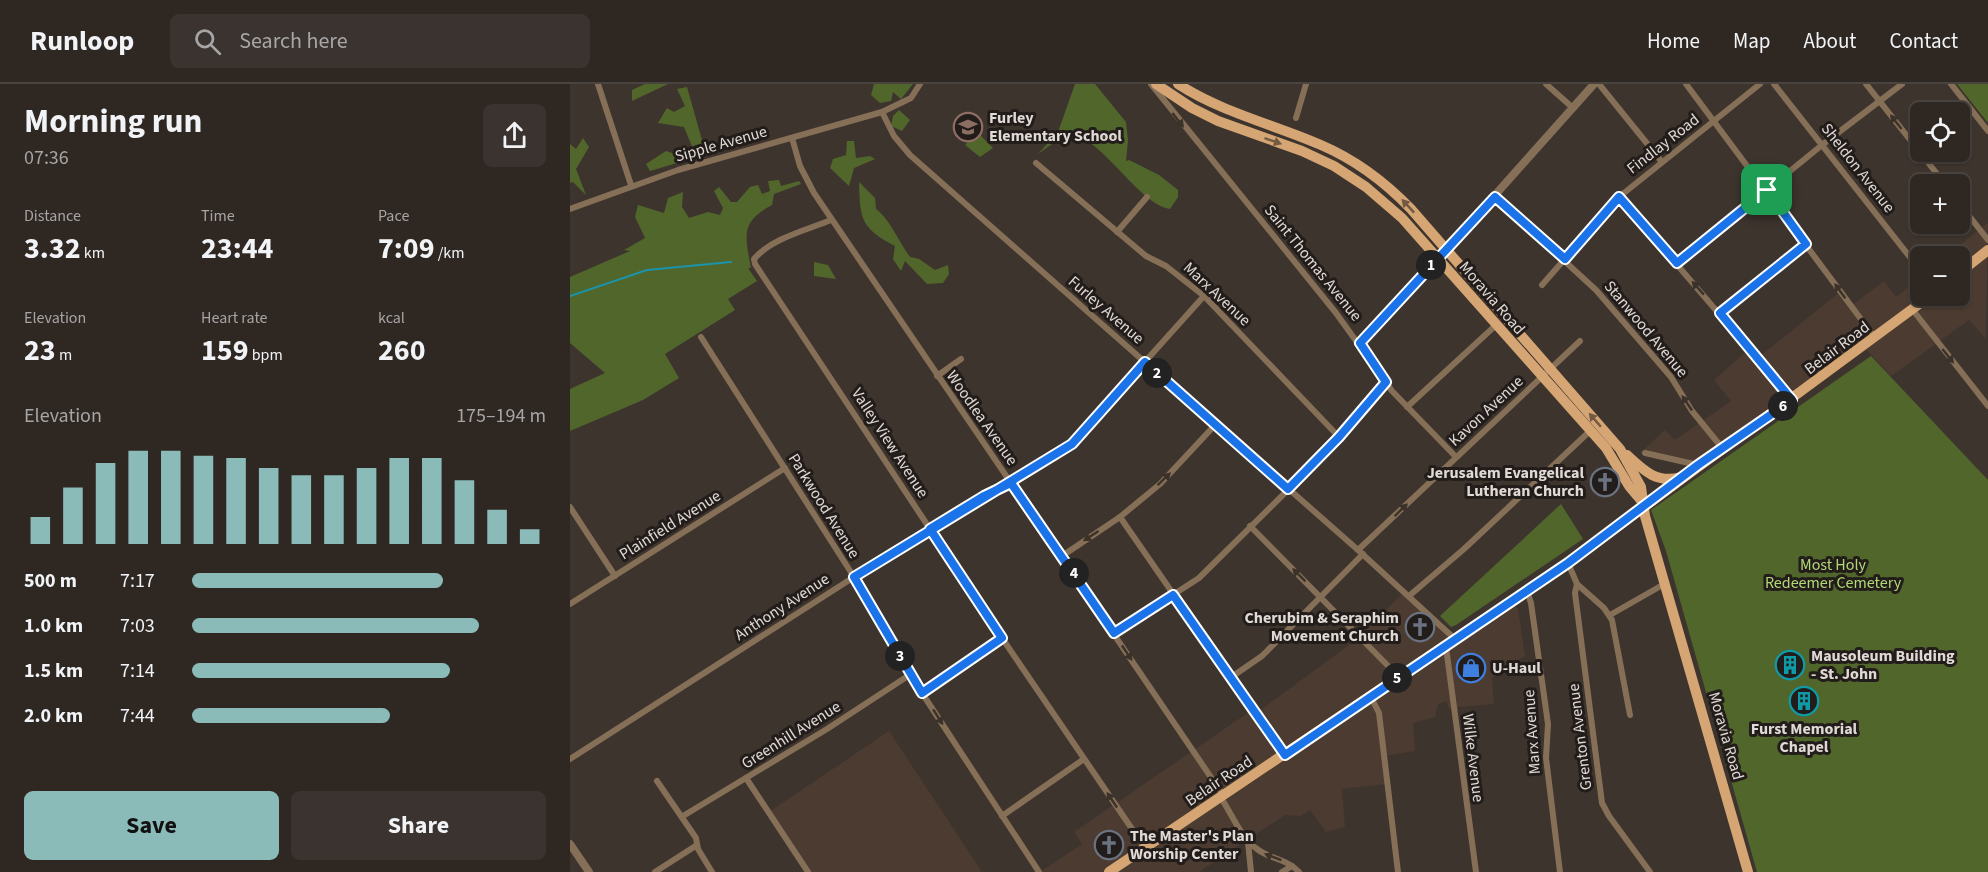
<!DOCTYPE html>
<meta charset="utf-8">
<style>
:root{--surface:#2e2722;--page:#3a332f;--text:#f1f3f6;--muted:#a7a5a5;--line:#494440;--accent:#8bbbb9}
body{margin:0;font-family:"Source Sans 3",sans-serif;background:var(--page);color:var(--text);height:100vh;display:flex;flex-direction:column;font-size:22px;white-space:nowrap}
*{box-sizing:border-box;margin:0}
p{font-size:20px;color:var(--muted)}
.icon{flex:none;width:33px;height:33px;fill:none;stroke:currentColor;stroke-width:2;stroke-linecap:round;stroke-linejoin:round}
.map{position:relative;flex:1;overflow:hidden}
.drawer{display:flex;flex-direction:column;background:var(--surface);width:570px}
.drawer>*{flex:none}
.buttons{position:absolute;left:1340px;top:18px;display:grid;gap:12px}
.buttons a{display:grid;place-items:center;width:60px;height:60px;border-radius:9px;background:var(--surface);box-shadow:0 2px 4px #0004,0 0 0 2px var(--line);font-size:30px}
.pin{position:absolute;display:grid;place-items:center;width:51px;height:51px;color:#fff;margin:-26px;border-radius:12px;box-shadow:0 3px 9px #0006}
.km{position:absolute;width:30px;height:30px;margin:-15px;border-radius:50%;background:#222;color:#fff;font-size:16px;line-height:30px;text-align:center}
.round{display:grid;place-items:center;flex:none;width:63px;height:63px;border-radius:9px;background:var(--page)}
.summary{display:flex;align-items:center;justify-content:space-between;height:102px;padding:0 24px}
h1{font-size:33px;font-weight:700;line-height:45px}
.metrics{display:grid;grid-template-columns:repeat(3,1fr);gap:9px;height:102px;padding:6px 24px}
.metrics div{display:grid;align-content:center}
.metrics b{font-size:30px;font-weight:700}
.metrics small{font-size:16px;font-weight:400}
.metrics p{font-size:16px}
.chart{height:168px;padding:12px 24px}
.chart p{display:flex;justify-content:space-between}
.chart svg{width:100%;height:108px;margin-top:6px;stroke:var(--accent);stroke-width:6}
.button{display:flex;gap:12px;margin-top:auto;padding:12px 24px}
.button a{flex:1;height:69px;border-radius:9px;background:var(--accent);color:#111;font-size:24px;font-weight:700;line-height:69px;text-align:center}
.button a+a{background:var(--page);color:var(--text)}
ul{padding:0 24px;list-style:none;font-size:20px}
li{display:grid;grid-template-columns:96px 72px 1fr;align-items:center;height:45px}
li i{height:15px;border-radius:8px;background:var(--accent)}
header{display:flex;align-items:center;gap:36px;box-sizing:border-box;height:84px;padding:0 30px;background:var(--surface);border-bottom:2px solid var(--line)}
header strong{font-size:28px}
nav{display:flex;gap:33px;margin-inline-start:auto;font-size:21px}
.search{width:420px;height:54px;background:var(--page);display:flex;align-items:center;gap:15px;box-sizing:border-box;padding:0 21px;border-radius:9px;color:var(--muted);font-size:22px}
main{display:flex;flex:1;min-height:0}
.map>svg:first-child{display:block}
.built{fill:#4b3b31}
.green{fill:#51662b}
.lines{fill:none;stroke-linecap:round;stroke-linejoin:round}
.stream{stroke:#1b93aa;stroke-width:2}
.minor{stroke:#866f57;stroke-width:6}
.tertiary{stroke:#866f57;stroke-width:8}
.primary{stroke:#d5a573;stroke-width:10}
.oneway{fill:#3b3229}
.oneway2{fill:#735a42}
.route-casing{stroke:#fff;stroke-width:12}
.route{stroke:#1a73e8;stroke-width:8}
.labels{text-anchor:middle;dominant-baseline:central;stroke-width:6;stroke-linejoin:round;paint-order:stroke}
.poi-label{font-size:16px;font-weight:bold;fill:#e0d9d5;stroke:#221d1a;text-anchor:start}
.street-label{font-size:16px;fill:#e0d9d5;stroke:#221d1a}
.park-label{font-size:16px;fill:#b2d876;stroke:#221d1a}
</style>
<header>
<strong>Runloop</strong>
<div class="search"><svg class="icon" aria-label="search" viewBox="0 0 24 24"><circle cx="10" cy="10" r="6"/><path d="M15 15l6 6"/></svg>Search here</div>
<nav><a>Home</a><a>Map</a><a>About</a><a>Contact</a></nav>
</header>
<main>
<section class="drawer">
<div class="summary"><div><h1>Morning run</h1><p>07:36</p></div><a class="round"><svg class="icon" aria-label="share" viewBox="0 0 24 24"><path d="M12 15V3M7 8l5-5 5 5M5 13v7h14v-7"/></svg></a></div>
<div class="metrics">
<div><p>Distance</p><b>3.32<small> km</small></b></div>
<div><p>Time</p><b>23:44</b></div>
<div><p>Pace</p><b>7:09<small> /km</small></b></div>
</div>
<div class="metrics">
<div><p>Elevation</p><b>23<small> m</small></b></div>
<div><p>Heart rate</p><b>159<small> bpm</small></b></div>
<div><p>kcal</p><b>260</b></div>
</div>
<div class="chart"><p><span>Elevation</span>175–194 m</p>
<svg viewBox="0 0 160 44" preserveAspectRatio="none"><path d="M5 44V33M15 44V21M25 44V11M35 44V6M45 44V6M55 44V8M65 44V9M75 44V13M85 44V16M95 44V16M105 44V13M115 44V9M125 44V9M135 44V18M145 44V30M155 44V38"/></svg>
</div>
<ul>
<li><b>500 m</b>7:17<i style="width:71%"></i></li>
<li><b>1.0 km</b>7:03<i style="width:81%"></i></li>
<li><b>1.5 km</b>7:14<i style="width:73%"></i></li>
<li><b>2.0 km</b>7:44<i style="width:56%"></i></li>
</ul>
<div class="button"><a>Save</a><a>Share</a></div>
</section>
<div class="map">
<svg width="1418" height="788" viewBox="0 0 1418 788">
<rect width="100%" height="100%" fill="#3e342e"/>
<!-- built -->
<g class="built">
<polygon points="1418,139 1416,255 1399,236 1321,292 1294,263 1128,381 1070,369 1095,346 1105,356 1161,317 1144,296 1180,264 1189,273 1271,207 1282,221 1314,197 1326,213 1350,194 1350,212 1389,212 1389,172 1376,172"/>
<polygon points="834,508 886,556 942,518 948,525 955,572 922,594 924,620 878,624 877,617 868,620 865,633 843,639 845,667 814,672 817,700 772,705 775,743 756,748 740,726 731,732 715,731 629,788 470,788 512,760 504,748 682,626 685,630 787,555"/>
<polygon points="319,647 412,788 237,788 199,728"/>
</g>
<!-- green -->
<g class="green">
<polygon points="75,0 98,0 62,17 62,6"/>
<polygon points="304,0 343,0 331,15 323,8 321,17 310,19 301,11"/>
<path d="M505 0H525L556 38 558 57 556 77 559 76 589 91 608 106V113L600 125C566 119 529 47 496 50L468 70 488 48Z"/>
<polygon points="1387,0 1418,0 1418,39"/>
<polygon points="117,3 136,70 124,67 114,43 88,39 97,24 104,28 115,22 107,5"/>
<polygon points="329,26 340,36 332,47 321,42 323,32"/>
<polygon points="407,48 423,64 410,73 395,61"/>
<polygon points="13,54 19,63 6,85 16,111 3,98 0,99 0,60 6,65"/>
<polygon points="277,57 284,57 286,74 300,72 305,75 284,84 279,102 260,84 263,75 276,71"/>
<polygon points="96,67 105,70 107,79 80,87 76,80"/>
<path d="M209 96 211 102 229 97 231 100 204 110 202 121C170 138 175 151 181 184H178L187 197 158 215 165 226 95 270 109 294 73 316 0 347V305L35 289 0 259V193L60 167 54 166 75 154 65 133 68 121 94 129 98 114 113 108 112 123 119 134 138 128 150 131 153 124 144 107 149 103 161 118H167L180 103 188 101 192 110 200 107 198 97Z"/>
<path d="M289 98 305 114 306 125C319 134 329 158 340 173L349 175 365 186 378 181 379 190 373 199 357 200 335 177 331 187 323 175 325 162C291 144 290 136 289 98Z"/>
<polygon points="244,178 258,181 266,195 244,192"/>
<polygon points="1301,272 1418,396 1418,788 1187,788 1096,467 1081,426"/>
<polygon points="991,420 1013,455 886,541 881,543 870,532"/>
</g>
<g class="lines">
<!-- stream -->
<polyline class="stream" points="0,212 77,186 161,178"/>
<!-- minor -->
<g class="minor">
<polyline points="28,0 61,101"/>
<polyline points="581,0 766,229 822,307 886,373"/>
<polyline points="976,0 1003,24"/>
<polyline points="1029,0 1092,78"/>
<polyline points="1116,0 1305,254"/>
<polyline points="1204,0 1350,186"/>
<polyline points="1296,0 1375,100"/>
<polyline points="1381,0 1418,47"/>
<polyline points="312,28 324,52 340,71 788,466 886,556"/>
<polyline points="726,34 736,0"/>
<polyline points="222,54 230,82 244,109 653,711"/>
<polyline points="466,79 576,172 596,182 634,212 769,353"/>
<polyline points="925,113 1026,206 1101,293 1122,327 1153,365"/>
<polyline points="1049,113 1222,315"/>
<polyline points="1389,119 1418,156"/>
<polyline points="0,125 108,86 312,28 341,14 350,0"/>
<path d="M261 136C237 146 202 154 184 175L185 180 432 554 575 764"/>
<polyline points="547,148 577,113"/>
<polyline points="1107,179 1252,61 1332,0"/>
<polyline points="972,201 1049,113 1190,0"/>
<polyline points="1342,225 1418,322"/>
<polyline points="1150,229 1236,160"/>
<polyline points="131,253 284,493 352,609 469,788"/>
<polyline points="790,259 868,175"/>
<polyline points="367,292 391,275"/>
<polyline points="837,323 925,242"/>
<polyline points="1075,369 1128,381"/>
<polyline points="0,423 45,492"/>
<polyline points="550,433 714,670"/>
<polyline points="680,442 829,593"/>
<polyline points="788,466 1010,257"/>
<polyline points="492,472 550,433 590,400 645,341"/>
<polyline points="998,479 1007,500 1034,524 1042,536 1060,631"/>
<polyline points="1007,500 1005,509 1032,719 1039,732 1080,788"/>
<polyline points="957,507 961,519 978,640 976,674 990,788"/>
<polyline points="839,512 894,465 1020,347"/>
<polyline points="0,520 215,384"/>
<polyline points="1040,531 1096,499"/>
<polyline points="544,549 629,494 729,395 816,299"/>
<polyline points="876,563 906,788"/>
<polyline points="660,594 692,572 793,470"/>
<polyline points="352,609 432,554"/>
<polyline points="801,613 809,629 828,788"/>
<polyline points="0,675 284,493 502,359 634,212"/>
<polyline points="176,694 238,788"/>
<polyline points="87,697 126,754 128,765 142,788"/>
<path d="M651 714C662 730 671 754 687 765 700 775 717 775 729 788"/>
<polyline points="113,732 257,645 341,590"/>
<polyline points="432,732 514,675"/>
<polyline points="678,758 681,788"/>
<polyline points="85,788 127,761"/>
<polyline points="712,788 722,782"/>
</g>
<!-- tertiary -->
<g class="tertiary">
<polyline points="868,175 1024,0"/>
<polyline points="0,760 19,788"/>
</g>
<!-- primary -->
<g class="primary">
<polyline points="586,0 622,24 648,37 732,67 764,82 796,103 832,134 1036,364 1059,402 1075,421"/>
<path d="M608 0C653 29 703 40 751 61 786 76 815 98 841 125L1050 365 1071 403 1075 432 1178 788"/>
<polyline points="1389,189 1418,166"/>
<path d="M1057 371C1074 387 1087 400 1111 393"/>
<polyline points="539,788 998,479 1360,212"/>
</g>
</g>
<!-- one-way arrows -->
<defs><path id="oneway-solid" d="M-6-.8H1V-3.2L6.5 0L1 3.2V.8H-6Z" transform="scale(1.5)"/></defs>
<g class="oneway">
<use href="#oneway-solid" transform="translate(608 36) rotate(52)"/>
<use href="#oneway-solid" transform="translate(1326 38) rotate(-128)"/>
<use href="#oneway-solid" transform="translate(1128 204) rotate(-131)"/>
<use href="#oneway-solid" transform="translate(1270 207) rotate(-126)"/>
<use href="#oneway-solid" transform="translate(1378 272) rotate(52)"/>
<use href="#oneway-solid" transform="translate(1117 319) rotate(-124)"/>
<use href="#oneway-solid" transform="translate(594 395) rotate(-44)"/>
<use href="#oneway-solid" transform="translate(831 426) rotate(-44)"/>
<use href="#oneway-solid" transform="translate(521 452) rotate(147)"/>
<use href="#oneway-solid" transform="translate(729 491) rotate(-135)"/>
<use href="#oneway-solid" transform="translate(557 569) rotate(56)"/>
<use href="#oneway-solid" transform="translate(368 633) rotate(57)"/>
<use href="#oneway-solid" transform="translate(542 716) rotate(-124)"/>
<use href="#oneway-solid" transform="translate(703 773) rotate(-159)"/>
</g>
<g class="oneway2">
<use href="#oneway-solid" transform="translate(703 57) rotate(19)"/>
<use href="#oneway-solid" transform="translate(838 122) rotate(-133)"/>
<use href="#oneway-solid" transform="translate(1025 336) rotate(-131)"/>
</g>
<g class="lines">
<!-- route casing -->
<g class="route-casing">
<polyline id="route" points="1197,106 1107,179 1049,113 995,175 925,113 790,259 816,298 769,353 718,405 575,278 502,360 284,493 352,609 432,554 360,445 414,412 441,399 544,549 603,511 715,671 998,479 1128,381 1222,316 1150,229 1236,160 1197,106"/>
</g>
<!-- route -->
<use href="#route" class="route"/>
</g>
<!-- icons -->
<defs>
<g id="school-ring" transform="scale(1.5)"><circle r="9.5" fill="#221d1a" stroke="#8d6e63" stroke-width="1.5"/><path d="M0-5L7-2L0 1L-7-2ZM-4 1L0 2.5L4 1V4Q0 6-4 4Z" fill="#8d6e63"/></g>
<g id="church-ring" transform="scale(1.5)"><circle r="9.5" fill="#221d1a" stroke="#6b7280" stroke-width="1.5"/><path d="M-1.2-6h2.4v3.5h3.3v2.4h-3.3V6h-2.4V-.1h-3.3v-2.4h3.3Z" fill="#6b7280"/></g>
<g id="building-ring" transform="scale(1.5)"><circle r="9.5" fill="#221d1a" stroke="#0f9aa8" stroke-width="1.5"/><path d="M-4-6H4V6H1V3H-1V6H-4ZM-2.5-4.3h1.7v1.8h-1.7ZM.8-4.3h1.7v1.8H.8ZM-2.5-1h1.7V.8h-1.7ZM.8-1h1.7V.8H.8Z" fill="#0f9aa8"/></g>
<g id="shop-ring" transform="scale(1.5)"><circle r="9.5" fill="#221d1a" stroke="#3f7fe0" stroke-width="1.5"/><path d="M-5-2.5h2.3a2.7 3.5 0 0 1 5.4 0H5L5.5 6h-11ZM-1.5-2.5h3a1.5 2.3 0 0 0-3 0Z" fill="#3f7fe0"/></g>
</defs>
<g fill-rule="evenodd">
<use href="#school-ring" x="398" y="43"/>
<use href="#church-ring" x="1035" y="398"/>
<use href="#church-ring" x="850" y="543"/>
<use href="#building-ring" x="1220" y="581"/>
<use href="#shop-ring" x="901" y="584"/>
<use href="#building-ring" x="1234" y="617"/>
<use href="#church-ring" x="539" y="761"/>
</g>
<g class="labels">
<!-- poi labels -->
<g class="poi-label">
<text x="419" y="34">Furley<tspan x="419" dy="18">Elementary School</tspan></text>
<text x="1014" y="389" text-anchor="end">Jerusalem Evangelical<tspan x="1014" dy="18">Lutheran Church</tspan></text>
<text x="829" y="534" text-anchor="end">Cherubim &amp; Seraphim<tspan x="829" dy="18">Movement Church</tspan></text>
<text x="1241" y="572">Mausoleum Building<tspan x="1241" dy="18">- St. John</tspan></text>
<text x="922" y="584">U-Haul</text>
<text x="1234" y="645" text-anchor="middle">Furst Memorial<tspan x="1234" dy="18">Chapel</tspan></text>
<text x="560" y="752">The Master's Plan<tspan x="560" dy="18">Worship Center</tspan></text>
</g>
<!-- street labels -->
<g class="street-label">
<text transform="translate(151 60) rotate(-16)">Sipple Avenue</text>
<text transform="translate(1093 60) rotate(-38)">Findlay Road</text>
<text transform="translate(1288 84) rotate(52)">Sheldon Avenue</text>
<text transform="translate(743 179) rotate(51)">Saint Thomas Avenue</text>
<text transform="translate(647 210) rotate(43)">Marx Avenue</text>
<text transform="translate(922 214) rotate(49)">Moravia Road</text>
<text transform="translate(536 226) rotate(41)">Furley Avenue</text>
<text transform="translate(1076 245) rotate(50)">Stanwood Avenue</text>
<text transform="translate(1267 264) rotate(-37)">Belair Road</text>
<text transform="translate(916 327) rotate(-43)">Kavon Avenue</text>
<text transform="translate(412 334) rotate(55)">Woodlea Avenue</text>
<text transform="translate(320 359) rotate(57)">Valley View Avenue</text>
<text transform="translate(254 422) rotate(58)">Parkwood Avenue</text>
<text transform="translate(100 441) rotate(-32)">Plainfield Avenue</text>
<text transform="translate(212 523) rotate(-33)">Anthony Avenue</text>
<text transform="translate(962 648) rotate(-94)">Marx Avenue</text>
<text transform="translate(221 651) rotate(-32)">Greenhill Avenue</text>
<text transform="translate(1156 652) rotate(74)">Moravia Road</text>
<text transform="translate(1010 653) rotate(-97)">Grenton Avenue</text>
<text transform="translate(903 674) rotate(83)">Wilke Avenue</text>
<text transform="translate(649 697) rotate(-34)">Belair Road</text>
</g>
<!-- park labels -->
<g class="park-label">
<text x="1263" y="481">Most Holy<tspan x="1263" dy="18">Redeemer Cemetery</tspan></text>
</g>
</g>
</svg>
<div class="buttons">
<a><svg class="icon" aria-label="locate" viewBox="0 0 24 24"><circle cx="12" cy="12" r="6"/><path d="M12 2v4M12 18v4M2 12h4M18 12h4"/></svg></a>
<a>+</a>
<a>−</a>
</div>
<div class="pin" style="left:1197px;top:106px;background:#1e9e55"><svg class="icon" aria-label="arrive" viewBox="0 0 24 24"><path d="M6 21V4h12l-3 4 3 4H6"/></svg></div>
<b class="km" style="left:861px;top:181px">1</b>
<b class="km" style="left:587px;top:289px">2</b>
<b class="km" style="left:330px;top:572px">3</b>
<b class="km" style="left:504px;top:489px">4</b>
<b class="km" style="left:827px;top:594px">5</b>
<b class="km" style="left:1213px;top:322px">6</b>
</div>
</main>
